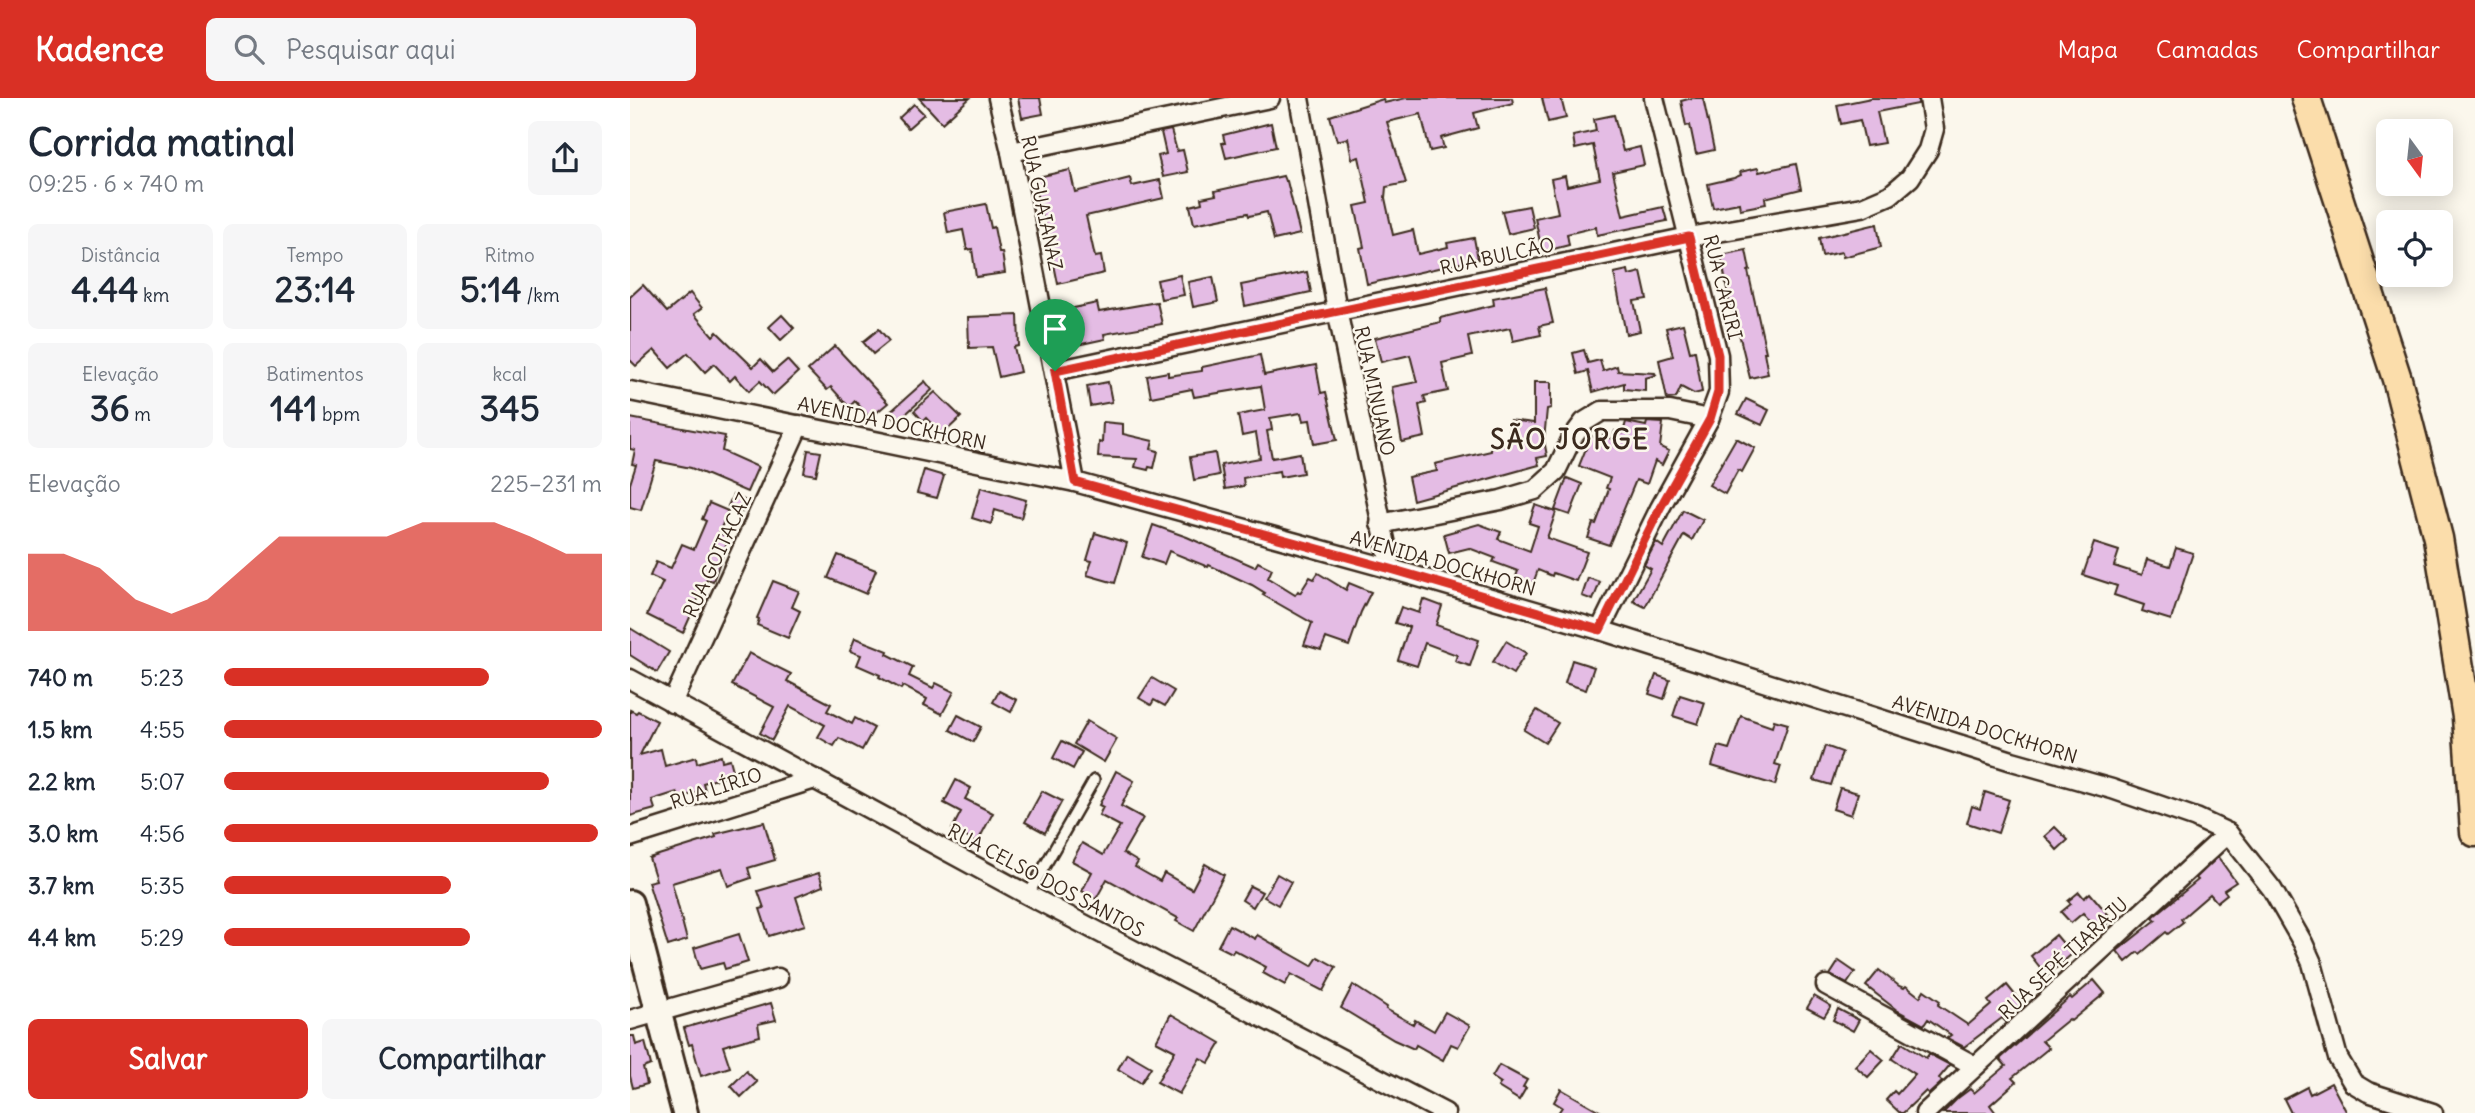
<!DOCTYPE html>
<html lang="pt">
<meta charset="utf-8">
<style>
:root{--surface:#fff;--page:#f6f6f7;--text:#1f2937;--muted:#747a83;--accent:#d93025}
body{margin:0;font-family:Delius,sans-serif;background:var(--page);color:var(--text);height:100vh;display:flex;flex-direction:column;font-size:26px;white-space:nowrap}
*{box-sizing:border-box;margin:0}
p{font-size:23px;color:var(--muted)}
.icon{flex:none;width:38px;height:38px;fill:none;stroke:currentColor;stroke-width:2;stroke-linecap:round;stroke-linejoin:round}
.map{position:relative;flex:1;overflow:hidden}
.details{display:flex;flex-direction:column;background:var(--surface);width:630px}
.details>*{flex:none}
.needle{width:46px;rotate:165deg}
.buttons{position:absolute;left:1746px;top:21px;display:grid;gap:14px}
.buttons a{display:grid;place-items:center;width:77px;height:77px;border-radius:10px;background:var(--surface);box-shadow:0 4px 18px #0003;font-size:35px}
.pin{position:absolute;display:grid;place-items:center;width:60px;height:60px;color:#fff;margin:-72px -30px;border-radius:50% 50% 50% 0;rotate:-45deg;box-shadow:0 0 7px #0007}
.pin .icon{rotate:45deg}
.round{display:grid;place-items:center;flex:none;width:74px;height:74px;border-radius:10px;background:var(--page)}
.summary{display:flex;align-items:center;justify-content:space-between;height:119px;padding:0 28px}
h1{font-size:38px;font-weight:800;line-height:52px}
.figures{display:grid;grid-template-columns:repeat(3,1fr);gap:10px;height:119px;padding:7px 28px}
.figures div{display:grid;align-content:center;border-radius:10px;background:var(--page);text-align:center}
.figures b{font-size:35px;font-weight:800}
.figures small{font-size:19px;font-weight:400}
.figures p{font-size:19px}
.chart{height:196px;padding:14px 28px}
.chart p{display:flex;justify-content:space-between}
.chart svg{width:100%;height:126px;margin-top:7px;fill:var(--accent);opacity:.7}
.primary-button{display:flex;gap:14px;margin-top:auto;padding:14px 28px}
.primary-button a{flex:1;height:80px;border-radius:10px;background:var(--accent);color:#fff;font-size:28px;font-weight:800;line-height:80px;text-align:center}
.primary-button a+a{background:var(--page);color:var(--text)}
ul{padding:0 28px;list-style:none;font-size:23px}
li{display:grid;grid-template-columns:112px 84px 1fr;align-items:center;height:52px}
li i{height:18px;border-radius:9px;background:var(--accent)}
header{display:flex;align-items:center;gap:42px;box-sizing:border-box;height:98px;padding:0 35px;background:var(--accent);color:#fff}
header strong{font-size:33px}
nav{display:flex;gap:38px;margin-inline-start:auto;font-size:24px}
.search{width:490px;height:63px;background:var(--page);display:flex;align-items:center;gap:18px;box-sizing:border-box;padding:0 24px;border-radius:10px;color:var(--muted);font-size:26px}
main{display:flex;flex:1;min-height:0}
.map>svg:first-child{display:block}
.building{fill:#e4bce4;stroke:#3b2a1e;stroke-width:2}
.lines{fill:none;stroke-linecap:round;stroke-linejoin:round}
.lane-casing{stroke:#3b2a1e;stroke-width:14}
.street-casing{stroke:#3b2a1e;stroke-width:23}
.secondary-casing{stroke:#3b2a1e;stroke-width:30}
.primary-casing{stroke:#3b2a1e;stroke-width:33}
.lane{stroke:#fbf7ec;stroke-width:9}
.street{stroke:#fbf7ec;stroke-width:18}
.secondary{stroke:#fbf7ec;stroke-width:24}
.primary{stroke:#fbddab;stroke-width:28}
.route-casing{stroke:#fff;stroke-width:14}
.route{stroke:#d93025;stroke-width:9}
.labels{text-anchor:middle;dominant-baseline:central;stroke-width:5;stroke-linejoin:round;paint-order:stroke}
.street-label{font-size:19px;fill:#3b2a1e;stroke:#fbf7ec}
.district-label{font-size:26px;font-weight:bold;letter-spacing:2px;fill:#3b2a1e;stroke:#fbf7ec}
</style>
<header>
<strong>Kadence</strong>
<div class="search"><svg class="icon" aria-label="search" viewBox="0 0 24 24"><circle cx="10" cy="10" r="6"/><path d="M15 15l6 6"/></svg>Pesquisar aqui</div>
<nav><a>Mapa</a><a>Camadas</a><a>Compartilhar</a></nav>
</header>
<main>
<section class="details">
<div class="summary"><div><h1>Corrida matinal</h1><p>09:25 · 6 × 740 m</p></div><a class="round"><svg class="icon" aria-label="share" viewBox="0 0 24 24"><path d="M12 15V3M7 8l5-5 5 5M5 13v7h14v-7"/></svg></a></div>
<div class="figures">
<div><p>Distância</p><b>4.44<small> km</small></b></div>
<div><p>Tempo</p><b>23:14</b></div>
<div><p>Ritmo</p><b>5:14<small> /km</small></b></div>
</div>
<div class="figures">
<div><p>Elevação</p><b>36<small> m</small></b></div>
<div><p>Batimentos</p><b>141<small> bpm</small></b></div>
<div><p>kcal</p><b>345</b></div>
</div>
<div class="chart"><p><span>Elevação</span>225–231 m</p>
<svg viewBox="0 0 160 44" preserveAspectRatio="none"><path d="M0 44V17L10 17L20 22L30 33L40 38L50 33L60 22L70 11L80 11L90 11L100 11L110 6L120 6L130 6L140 11L150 17L160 17V44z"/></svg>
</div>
<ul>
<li><b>740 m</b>5:23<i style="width:70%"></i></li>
<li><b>1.5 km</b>4:55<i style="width:100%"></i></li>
<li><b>2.2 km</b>5:07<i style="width:86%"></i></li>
<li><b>3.0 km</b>4:56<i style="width:99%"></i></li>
<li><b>3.7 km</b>5:35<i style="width:60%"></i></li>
<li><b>4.4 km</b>5:29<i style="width:65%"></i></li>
</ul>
<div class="primary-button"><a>Salvar</a><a>Compartilhar</a></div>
</section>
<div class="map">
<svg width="1845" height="1015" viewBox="0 0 1845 1015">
<rect width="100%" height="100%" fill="#fbf7ec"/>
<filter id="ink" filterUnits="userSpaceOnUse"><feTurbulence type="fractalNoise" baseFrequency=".0143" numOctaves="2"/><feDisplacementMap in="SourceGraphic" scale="14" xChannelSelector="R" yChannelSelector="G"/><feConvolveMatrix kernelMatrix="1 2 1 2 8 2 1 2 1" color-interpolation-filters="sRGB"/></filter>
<g filter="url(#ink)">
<!-- building -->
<g class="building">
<polygon points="289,0 340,0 312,25"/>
<polygon points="388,0 410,0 413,16 392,20"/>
<polygon points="776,0 882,0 883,5 844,15 848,30 811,40 814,50 800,53 791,16 757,24 776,85 756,89 755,100 763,137 783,132 788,156 818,149 817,145 844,140 848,161 737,186 730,150 734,149 725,108 739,105 729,59 722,61 718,40 707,43 700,18 753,1 754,5"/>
<polygon points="912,0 931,0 936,20 918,24"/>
<polygon points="1062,0 1073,0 1084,52 1066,56 1060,27 1056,28 1051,3"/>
<polygon points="1241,0 1288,0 1288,6 1247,14 1254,45 1236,48 1230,22 1211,26 1207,7"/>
<polygon points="284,6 294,16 278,30 269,20"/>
<polygon points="984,17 993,53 1010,49 1014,67 983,74 993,118 1033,109 1037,123 967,137 966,129 937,136 939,147 912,154 905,120 928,115 921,81 935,78 937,88 970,81 963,47 945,51 943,38 966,33 964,21"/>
<polygon points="641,25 646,49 596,60 592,45 595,45 593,37"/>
<polygon points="541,32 547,53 553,52 558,74 533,79 528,58 536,56 531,34"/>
<polygon points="1166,66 1171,91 1135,100 1136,106 1110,111 1109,105 1083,110 1078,86 1104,80 1111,77 1110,74 1128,70 1129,74"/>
<polygon points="440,72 445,94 500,80 502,88 530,82 534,100 456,118 465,159 471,158 474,175 428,186 416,127 414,128 403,80"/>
<polygon points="653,78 655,83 657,83 670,136 644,142 637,114 619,118 618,115 564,126 560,108 572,105 571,100 586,97 585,93"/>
<polygon points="356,106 361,130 364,129 369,154 372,154 375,175 346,179 342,151 337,152 333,132 318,135 314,114"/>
<polygon points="899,108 904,130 878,136 872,113"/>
<polygon points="1247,126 1251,149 1213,159 1212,154 1192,158 1189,140"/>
<polygon points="1116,152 1120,172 1118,173 1136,254 1134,254 1138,276 1120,280 1102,207 1100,208 1091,157"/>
<polygon points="998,172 999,177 1011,174 1017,201 1004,203 1010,233 996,236 984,175"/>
<polygon points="677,174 681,194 615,208 611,187"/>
<polygon points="550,177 554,197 531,201 527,182"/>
<polygon points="583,179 588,204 563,209 558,184"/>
<polygon points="13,187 37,214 60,195 72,210 64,216 83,238 87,234 123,269 131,261 143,274 157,262 168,274 143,297 130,283 119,293 105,278 100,283 84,266 75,274 58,255 40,270 24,252 6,268 0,262 0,199"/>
<polygon points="915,190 923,225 909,228 911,237 883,243 880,230 838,239 842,258 812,265 818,293 794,298 796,305 789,307 795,339 772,344 762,289 787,284 780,257 751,264 745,240 811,224 810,220 864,207 863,200"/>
<polygon points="527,204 532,226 474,236 475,241 447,247 439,211 467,205 469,214"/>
<polygon points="152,217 164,230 151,242 139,229"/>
<polygon points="388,217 389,248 384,249 390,274 369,279 362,249 339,250 338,219"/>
<polygon points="1053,226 1060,254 1065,253 1072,294 1064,296 1051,289 1046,300 1037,301 1029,262 1043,258 1036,230"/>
<polygon points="249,231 259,243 243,256 233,244"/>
<polygon points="205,248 258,305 240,320 225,303 219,309 201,289 197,292 178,272"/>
<polygon points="954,252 958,265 970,262 973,273 987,268 988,273 1025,275 1026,277 1015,280 1015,293 994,291 994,285 963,294 958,273 948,276 943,255"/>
<polygon points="630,257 634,277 686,267 691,295 696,294 707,342 684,346 680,322 673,323 671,315 640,320 642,332 637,333 642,360 670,355 673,375 650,379 649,373 613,380 614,388 595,391 591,367 630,360 626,335 612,338 608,317 635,312 631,288 564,299 562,291 521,299 517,278 538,274 538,278 572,273 572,269"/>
<polygon points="295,283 302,292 267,324 259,315"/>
<polygon points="478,284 482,304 460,308 457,288"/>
<polygon points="904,284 921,284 921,310 917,311 914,342 917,358 907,360 909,367 783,402 778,379 807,373 805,366 861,353 861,350 878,346 880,322 904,325"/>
<polygon points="305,294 331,319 312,337 296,320 293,323 284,313"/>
<polygon points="1116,301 1139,312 1132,327 1108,316"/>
<polygon points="0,320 95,338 92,353 128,369 117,394 61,370 26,363 11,412 0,409 0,386 6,367 2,366 5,352 0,351"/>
<polygon points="473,324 493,326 493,336 523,343 521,351 528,353 524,370 519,369 518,372 505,369 507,361 468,359 469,344 472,345"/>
<polygon points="996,324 1016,328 1017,324 1033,325 1030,349 1039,353 1032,367 1025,363 1017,386 1006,382 979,447 958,440 963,425 966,426 979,391 976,390 980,380 949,368 961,338 972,342 973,337 982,341 985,333 993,335"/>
<polygon points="1106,340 1125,350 1112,374 1108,372 1095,396 1079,387"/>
<polygon points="178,352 191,354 186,377 174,375"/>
<polygon points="585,355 589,377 564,382 560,359"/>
<polygon points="294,372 314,378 307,400 287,395"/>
<polygon points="937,380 952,386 940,417 925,412"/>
<polygon points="351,389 396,402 391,420 365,412 361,426 342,420"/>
<polygon points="103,397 116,403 112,414 98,408"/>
<polygon points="79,405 98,413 89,435 99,439 83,483 77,481 53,535 17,517 33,484 20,478 26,464 41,470 52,446 64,451 76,423 72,421"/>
<polygon points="905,407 926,414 917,440 957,454 946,483 923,475 922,478 908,472 902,488 885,481 888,473 863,464 865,460 839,450 819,455 814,436 849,426 871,434 868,441 900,453 908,428 899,425"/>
<polygon points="1053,412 1073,422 1062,442 1054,437 1015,509 1003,503 1021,471 1014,467 1026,444 1033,449"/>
<polygon points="523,427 557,439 625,469 628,464 642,471 638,480 665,497 668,493 670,495 680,479 684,481 688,475 716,492 719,485 741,494 731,514 719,548 696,540 691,552 674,547 682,525 633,497 635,495 622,487 579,467 578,469 539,453 534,466 512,459"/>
<polygon points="465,435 497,445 485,485 457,477 462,463 457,462"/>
<polygon points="1464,445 1489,453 1484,468 1512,477 1517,461 1540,468 1546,450 1563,455 1541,522 1512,513 1514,507 1484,497 1487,488 1453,477"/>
<polygon points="208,457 246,472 236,496 198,480"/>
<polygon points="958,480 970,484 963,502 952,498"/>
<polygon points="143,483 169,493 162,509 170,513 158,540 127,527 129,521 127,520"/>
<polygon points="793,501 812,508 806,527 849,542 840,568 825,563 827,557 795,545 787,568 768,562 779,529 765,525 771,509 789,515"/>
<polygon points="0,530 39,554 27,574 0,557"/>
<polygon points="225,540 258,553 257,556 283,569 279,578 303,590 306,585 324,594 312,616 294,607 297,601 273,588 271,591 249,579 250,577 227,567 231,557 220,553"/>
<polygon points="876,543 896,555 883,576 863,564"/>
<polygon points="119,555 161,576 157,583 201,606 197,613 222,626 225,620 244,630 232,652 209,640 204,648 188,639 195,627 160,608 142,642 130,635 144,609 102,587"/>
<polygon points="942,562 964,569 956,592 935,585"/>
<polygon points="1026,577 1040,582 1034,601 1019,596"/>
<polygon points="522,580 544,593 535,608 524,602 521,607 509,600"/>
<polygon points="369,593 387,602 381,614 363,604"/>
<polygon points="1050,597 1075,605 1068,626 1043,618"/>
<polygon points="0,612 6,615 8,613 27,623 10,657 31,651 35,668 66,659 67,665 91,658 92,663 100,661 104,676 73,685 75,692 49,700 47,694 22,702 25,711 0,718"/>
<polygon points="907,612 928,625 915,645 894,632"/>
<polygon points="328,617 351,629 343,644 320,632"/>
<polygon points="1111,618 1142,629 1144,622 1158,626 1145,666 1151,668 1145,687 1082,668 1088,648 1099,651"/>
<polygon points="457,623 487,641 474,664 444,646"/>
<polygon points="432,643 452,654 443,671 423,660"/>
<polygon points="1195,648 1212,654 1201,687 1184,682"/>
<polygon points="486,673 504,683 491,708 513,720 493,755 508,764 505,769 530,783 534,775 562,791 575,766 594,777 564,833 546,823 548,820 477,781 466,801 452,793 462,774 442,763 452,745 473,757 490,728 469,717 473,709 469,707"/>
<polygon points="326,682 341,690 335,701 363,715 347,745 322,731 331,714 314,705"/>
<polygon points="1210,690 1228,695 1221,717 1203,711"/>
<polygon points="412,693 432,703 415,735 395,724"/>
<polygon points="1355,694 1379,702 1368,735 1337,725 1342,708 1350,711"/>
<polygon points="134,724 145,762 118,770 121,780 98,788 92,770 42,785 57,842 38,848 18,784 26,782 19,760 86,739 85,736"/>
<polygon points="1425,729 1438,742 1427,752 1415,738"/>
<polygon points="1588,759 1606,784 1594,792 1597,796 1587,804 1580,796 1551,821 1553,824 1538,836 1536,834 1510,856 1508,854 1496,864 1487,853 1526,822 1523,819 1568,782 1566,780"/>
<polygon points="189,775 193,788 166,799 175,827 139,838 130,811 134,810 128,793"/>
<polygon points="647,776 661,784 648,807 634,799"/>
<polygon points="620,788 632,794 623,809 612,802"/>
<polygon points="1449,794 1454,800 1460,795 1482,821 1469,833 1453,815 1441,825 1431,814 1441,806 1438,803"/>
<polygon points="599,827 625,841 627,837 682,868 688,859 706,869 693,893 661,876 655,887 633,875 636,869 604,852 602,855 588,848"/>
<polygon points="109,836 118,864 95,871 93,865 70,871 64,850"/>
<polygon points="1426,837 1442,856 1417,878 1401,858"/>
<polygon points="1209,863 1225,874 1217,886 1200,877"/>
<polygon points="1249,872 1269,888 1274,890 1276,888 1290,899 1294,892 1310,903 1308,907 1338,927 1361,907 1358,903 1377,887 1394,908 1376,924 1372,920 1334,949 1317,940 1321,937 1298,921 1294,927 1268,913 1236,888"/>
<polygon points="1464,882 1475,895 1441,923 1439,921 1412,943 1419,950 1382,980 1386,984 1360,1007 1366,1015 1313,1015 1328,1000 1340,991 1344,995 1376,968 1370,961 1440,899 1442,901"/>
<polygon points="723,887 757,909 756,911 783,926 785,922 804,933 815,914 840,928 828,949 821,946 813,962 786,947 784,951 764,942 711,910"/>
<polygon points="1184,898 1201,908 1194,919 1177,910"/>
<polygon points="141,905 146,922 128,926 130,938 93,948 100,969 71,978 62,946 59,947 54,930"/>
<polygon points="1208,911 1229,922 1223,933 1203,922"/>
<polygon points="541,916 591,945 579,965 570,960 549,996 527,984 545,953 526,943"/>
<polygon points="0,938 4,938 6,947 15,944 21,967 13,970 17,986 3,990 0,978"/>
<polygon points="1272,945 1296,960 1299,956 1320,967 1309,980 1312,984 1299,996 1296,993 1273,1015 1270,1015 1256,1002 1264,993 1267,996 1285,976 1262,961"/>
<polygon points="1241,951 1254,962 1238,979 1225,968"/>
<polygon points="497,955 521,969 511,985 488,971"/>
<polygon points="869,967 897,982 893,989 896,990 889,1002 868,989 871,985 862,979"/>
<polygon points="116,973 127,984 111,999 101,988"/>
<polygon points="1701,985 1717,1015 1661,1015 1654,1001 1677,989 1680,996"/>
<polygon points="931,991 973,1015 928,1015 932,1009 924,1004"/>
</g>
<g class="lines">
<!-- lane casing -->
<g class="lane-casing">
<polyline id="lane" points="398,797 464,682"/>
</g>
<!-- street casing -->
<g class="street-casing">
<g id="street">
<polyline points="368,0 381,54 445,384"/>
<polyline points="669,0 707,212 761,471"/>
<polyline points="381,54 640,0"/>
<polyline points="425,273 1059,139 1232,109 1260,97 1280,80 1298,52 1304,31 1299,0"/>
<polyline points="0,293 445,384 761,471 970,532 1382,663 1482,691 1566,720 1598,735 1642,791 1673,845 1682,865 1708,960 1723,985 1738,994 1803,1015"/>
<polyline points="750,426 871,402 905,392 926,373 942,340 954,324 972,313 1040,313 1079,321"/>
<polyline points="970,532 1030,410 1079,321 1089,294 1088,257 1024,0"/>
<polyline points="0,581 398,797 815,1015"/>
<polyline points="42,605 169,327"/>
<polyline points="0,739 185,681"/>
<polyline points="1196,887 1345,968"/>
<polyline points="0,922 148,880"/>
<polyline points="1295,1015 1598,735"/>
</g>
</g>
<!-- secondary casing -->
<g class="secondary-casing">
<polyline id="secondary" points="0,805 55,1015"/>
</g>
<!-- primary casing -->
<g class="primary-casing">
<polyline id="primary" points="1676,0 1767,281 1808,440 1837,619 1845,734"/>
</g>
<!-- lane -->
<use href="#lane" class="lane"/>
<!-- street -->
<use href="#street" class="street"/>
<!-- secondary -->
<use href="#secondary" class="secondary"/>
<!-- primary -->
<use href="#primary" class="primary"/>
</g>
</g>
<g class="lines" filter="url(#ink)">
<!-- route casing -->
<g class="route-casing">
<polygon id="route" points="1059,139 1088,257 1088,294 1080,321 1030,410 970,532 761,471 445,384 425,273"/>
</g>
<!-- route -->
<use href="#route" class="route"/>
</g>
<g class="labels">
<!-- street labels -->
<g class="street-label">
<text transform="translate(412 105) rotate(78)">RUA GUAIANAZ</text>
<text transform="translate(867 158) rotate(-12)">RUA BULCÃO</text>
<text transform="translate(1093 189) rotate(76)">RUA CARIRI</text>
<text transform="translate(745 293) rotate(78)">RUA MINUANO</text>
<text transform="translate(262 325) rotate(12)">AVENIDA DOCKHORN</text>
<text transform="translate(87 457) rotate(-65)">RUA GOITACAZ</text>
<text transform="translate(813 465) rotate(16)">AVENIDA DOCKHORN</text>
<text transform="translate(1355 631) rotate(17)">AVENIDA DOCKHORN</text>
<text transform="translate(86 690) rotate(-18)">RUA LÍRIO</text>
<text transform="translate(416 782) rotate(28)">RUA CELSO DOS SANTOS</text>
<text transform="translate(1433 860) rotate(-43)">RUA SEPÉ TIARAJU</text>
</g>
<!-- district labels -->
<g class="district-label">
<text x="940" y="341">SÃO JORGE</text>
</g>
</g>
</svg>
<div class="buttons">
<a><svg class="needle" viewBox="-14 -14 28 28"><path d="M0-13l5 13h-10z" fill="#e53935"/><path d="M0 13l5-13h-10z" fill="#747a83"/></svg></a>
<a><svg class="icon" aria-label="locate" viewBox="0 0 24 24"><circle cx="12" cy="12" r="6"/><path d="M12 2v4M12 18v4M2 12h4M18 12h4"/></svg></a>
</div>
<div class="pin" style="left:425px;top:273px;background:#1e9e55"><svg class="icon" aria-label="arrive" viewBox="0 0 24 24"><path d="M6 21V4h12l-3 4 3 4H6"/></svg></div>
</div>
</main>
